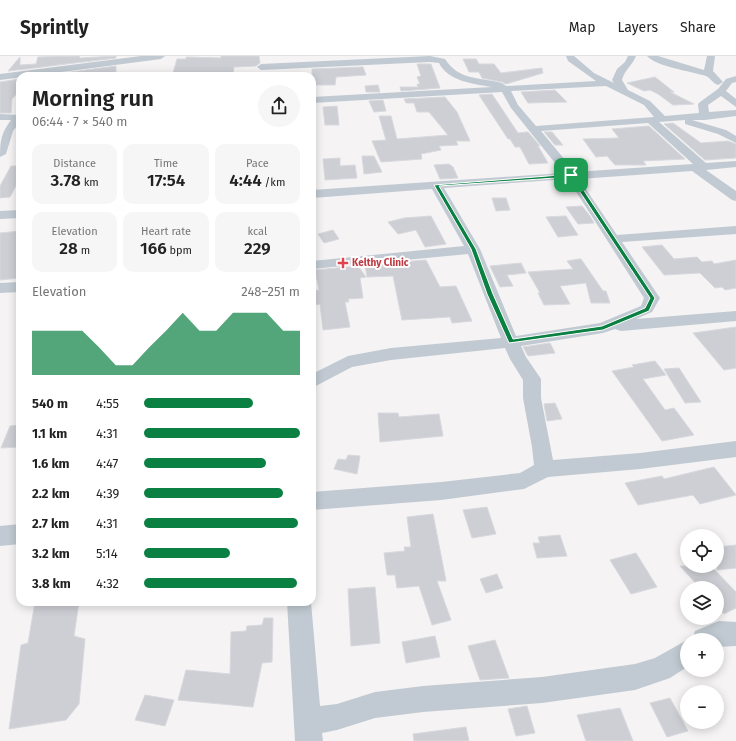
<!DOCTYPE html>
<meta charset="utf-8">
<style>
:root{--surface:#fff;--page:#f6f6f6;--text:#222;--muted:#767676;--line:#e0e0e0;--accent:#0b8043}
body{margin:0;font-family:"Fira Sans",sans-serif;background:var(--page);color:var(--text);height:100vh;display:flex;flex-direction:column;font-size:15px;white-space:nowrap}
*{box-sizing:border-box;margin:0}
p{font-size:13px;color:var(--muted)}
.icon{flex:none;width:22px;height:22px;fill:none;stroke:currentColor;stroke-width:2;stroke-linecap:round;stroke-linejoin:round}
.map{position:relative;flex:1;overflow:hidden}
.sheet{position:absolute;left:16px;top:16px;width:300px;height:534px;display:flex;flex-direction:column;background:var(--surface);border-radius:12px;box-shadow:0 2px 10px #0003}
.sheet>*{flex:none}
.fabs{position:absolute;left:680px;top:473px;display:grid;gap:8px}
.fabs a{display:grid;place-items:center;width:44px;height:44px;border-radius:50%;background:var(--surface);box-shadow:0 2px 10px #0003;font-size:20px}
.pin{position:absolute;display:grid;place-items:center;width:34px;height:34px;color:#fff;margin:-17px;border-radius:8px;box-shadow:0 2px 6px #0006}
.round{display:grid;place-items:center;flex:none;width:42px;height:42px;border-radius:21px;background:var(--page)}
.headline{display:flex;align-items:center;justify-content:space-between;height:68px;padding:0 16px}
h1{font-size:22px;font-weight:600;line-height:30px}
.figures{display:grid;grid-template-columns:repeat(3,1fr);gap:6px;height:68px;padding:4px 16px}
.figures div{display:grid;align-content:center;border-radius:10px;background:var(--page);text-align:center}
.figures b{font-size:17px;font-weight:600}
.figures small{font-size:11px;font-weight:400}
.figures p{font-size:11px}
.chart{height:112px;padding:8px 16px}
.chart p{display:flex;justify-content:space-between}
.chart svg{width:100%;height:72px;margin-top:4px;fill:var(--accent);opacity:.7}
ul{padding:0 16px;list-style:none;font-size:13px}
li{display:grid;grid-template-columns:64px 48px 1fr;align-items:center;height:30px}
li i{height:10px;border-radius:5px;background:var(--accent)}
header{display:flex;align-items:center;gap:24px;box-sizing:border-box;height:56px;padding:0 20px;background:var(--surface);border-bottom:1px solid var(--line)}
header strong{font-size:19px}
nav{display:flex;gap:22px;margin-inline-start:auto;font-size:14px}
.map>svg:first-child{display:block}
.building{fill:#cdcfd5;stroke:#d7d9de}
.lines{fill:none;stroke-linecap:round;stroke-linejoin:round}
.minor{fill:#c1cad2;fill-rule:evenodd}
.route{fill:#0b8043;stroke:#fff;fill-rule:evenodd}
.health-dot{fill:#e0444e;stroke:#fff;stroke-width:1.5}
.labels{text-anchor:middle;dominant-baseline:central;stroke-width:4;stroke-linejoin:round;paint-order:stroke}
.far-health-label{font-size:10px;font-weight:bold;fill:#be3a42;stroke:#fff;text-anchor:start}
</style>
<header>
<strong>Sprintly</strong>
<nav><a>Map</a><a>Layers</a><a>Share</a></nav>
</header>
<div class="map">
<svg width="736" height="685" viewBox="0 0 736 685">
<rect width="100%" height="100%" fill="#f5f3f3"/>
<!-- building -->
<g class="building">
<polygon points="79,0 80,2 116,0 116,2 8,15 20,1 20,9 36,8 38,1"/>
<polygon points="221,0 259,0 260,7 256,10 234,11 233,18 224,20 183,20 183,17 173,17 177,3 186,3 186,1 221,2"/>
<polygon points="463,3 476,3 479,8 494,8 501,17 542,12 543,17 506,28 502,26 482,22 479,16 469,16"/>
<polygon points="417,8 431,8 440,32 401,35 400,31 418,31 417,28 420,28 417,21 421,20"/>
<polygon points="116,10 116,19 42,20"/>
<polygon points="363,11 366,19 336,21 335,29 312,29 312,13"/>
<polygon points="655,21 674,36 670,36 694,48 673,49 658,38 650,34 644,35 627,27"/>
<polygon points="20,23 20,34 12,43 11,57 0,57 0,26"/>
<polygon points="378,29 380,36 366,36 365,30"/>
<polygon points="555,34 567,46 528,47 521,36"/>
<polygon points="492,38 518,77 528,76 540,90 538,90 548,107 529,108 520,91 515,91 510,83 508,83 479,39"/>
<polygon points="445,41 457,56 470,85 456,85 458,89 439,90 441,94 421,98 422,103 381,106 372,85 386,84 379,60 391,60 397,83 448,79 429,56 417,56 414,47 406,47 404,43"/>
<polygon points="383,44 386,55 374,56 369,45"/>
<polygon points="337,50 339,69 325,69 323,51"/>
<polygon points="673,67 701,87 728,85 736,88 736,102 705,104 664,68"/>
<polygon points="649,70 685,103 643,105 646,109 615,109 607,100 596,101 583,83 619,82 612,73"/>
<polygon points="544,76 552,76 563,89 555,89"/>
<polygon points="362,100 374,100 382,116 364,118"/>
<polygon points="340,102 340,110 355,109 357,122 325,124 323,103"/>
<polygon points="449,108 453,111 458,122 440,123 434,109"/>
<polygon points="11,110 20,110 20,126 18,126 10,141 0,142 0,130"/>
<polygon points="492,142 506,142 510,154 496,155"/>
<polygon points="582,150 590,160 594,167 578,168 566,151"/>
<polygon points="431,160 446,188 425,191 416,174 398,178 388,166 404,162"/>
<polygon points="566,160 578,179 558,181 546,161"/>
<polygon points="333,174 339,183 324,187 318,178"/>
<polygon points="20,175 20,222 0,224 0,177"/>
<polygon points="662,189 674,203 697,201 702,206 712,205 714,208 736,204 736,232 725,234 722,231 715,232 700,217 664,219 642,191"/>
<polygon points="579,203 581,203 603,235 606,235 610,247 591,247 586,227 560,230 570,248 544,249 538,237 540,237 528,216 573,213 567,205"/>
<polygon points="426,204 440,231 456,230 472,265 452,267 450,261 402,264 393,220 367,221 365,209"/>
<polygon points="521,207 526,217 507,219 513,230 500,231 490,210"/>
<polygon points="358,210 366,221 360,222 363,242 348,243 349,246 345,246 350,271 323,274 320,248 314,249 313,235 319,234 315,214"/>
<polygon points="736,271 736,312 724,314 693,277"/>
<polygon points="550,287 555,297 528,300 523,291"/>
<polygon points="655,305 666,319 643,323 665,354 674,352 694,379 662,385 612,315 634,311 632,309"/>
<polygon points="679,312 701,346 685,347 664,313"/>
<polygon points="555,347 562,363 547,365 544,348"/>
<polygon points="378,357 398,357 399,361 439,358 443,380 380,386"/>
<polygon points="20,369 20,391 1,392 10,370"/>
<polygon points="348,399 360,400 357,418 334,413 338,403 346,404"/>
<polygon points="714,411 736,439 700,448 693,439 638,449 625,427 662,420 664,423"/>
<polygon points="487,451 496,478 472,482 463,454"/>
<polygon points="433,458 446,525 437,525 451,564 432,569 419,530 397,532 395,519 387,519 384,497 405,495 404,491 411,491 407,461"/>
<polygon points="560,479 567,500 537,502 533,487 540,487 538,481"/>
<polygon points="736,489 736,512 717,514 717,491"/>
<polygon points="636,497 657,531 631,538 610,504"/>
<polygon points="680,510 711,510 736,536 736,552 724,558 717,550 717,532 700,532"/>
<polygon points="497,518 503,532 486,537 480,523"/>
<polygon points="375,531 380,587 351,590 348,533"/>
<polygon points="35,546 79,546 74,580 85,583 79,648 66,664 9,673 21,589 28,587"/>
<polygon points="264,562 273,562 272,606 262,607 253,651 178,644 186,614 230,618 231,576 246,575 247,570 262,569"/>
<polygon points="435,580 440,601 406,607 402,586"/>
<polygon points="495,584 509,622 480,624 468,590"/>
<polygon points="145,639 174,644 165,670 135,664"/>
<polygon points="670,642 688,675 667,681 650,647"/>
<polygon points="527,650 535,677 516,680 508,653"/>
<polygon points="620,652 633,685 586,685 577,659"/>
<polygon points="466,671 469,685 414,685 413,678"/>
</g>
<g class="lines">
<!-- minor -->
<g class="minor">
<polygon points="141,0 165,0 161,3 0,24 0,18"/>
<path d="M430 0 445 3C459 25 480 21 502 27L506 30 596 25 568 5 566 0H574L594 17 614 27 612 24 617 13 625 6 628 0H636C632 10 625 13 622 24L628 34 650 45 665 60 699 57 698 48 700 46 718 33 726 23 736 20V26L732 27 726 35 736 43V51L721 40 708 49 709 56 736 54V60L705 64H692L726 74 736 80V87L718 78 685 68V64L659 66 706 107 736 105V111L706 114 736 135V145L732 144 692 115 579 123 617 179 736 170V178L622 186 660 242 652 256 636 263 736 255V265L621 275 615 273 603 277 521 290 526 301 541 323V342L553 404 640 397 736 385V401L640 413 548 421 524 433 441 444 312 454V436L441 426 520 417 534 409 532 391 523 342V324L510 303 505 292 391 304 352 311 312 332V318L348 300 391 292 501 282 468 198 312 213V205L464 190 432 133 312 142V134L563 117 511 52 502 36 312 47V41L492 31C473 28 448 25 439 7L430 6 261 14 257 11 261 8ZM606 30 644 49 654 61 536 70 518 49 511 35ZM648 67 693 108 575 116 541 75ZM568 123 644 242 641 250 600 267 516 280 480 193 444 132Z"/>
<path d="M647 0H658L704 14 707 0H715L713 15 723 26 718 29C712 27 711 22 706 20 690 15 657 11 647 0Z"/>
<path d="M0 58 18 59 20 66 13 75 6 98 0 101C0 85 1 77 11 64H0Z"/>
<polygon points="20,154 20,162 0,163 0,155"/>
<polygon points="20,226 20,236 0,237 0,227"/>
<polygon points="20,468 20,488 0,490 0,470"/>
<polygon points="287,546 311,546 320,650 337,648 375,636 423,630 542,621 635,608 655,602 687,584 687,611 670,622 635,634 542,647 423,656 375,662 337,674 322,677 323,685 295,685"/>
<polygon points="719,565 736,566 736,590 717,591 717,584 692,584 695,575"/>
</g>
</g>
<!-- route -->
<path class="route" d="M573 118 655 242 649 255 603 274 509 287 487 238 471 193 434 129ZM570 121 650 242 645 252 602 270 513 283 493 238 476 193 439 130Z"/>
<!-- markers -->
<path class="health-dot" d="M341 201h4v4h4v4h-4v4h-4v-4h-4v-4h4z"/>
<g class="labels">
<!-- far-health labels -->
<g class="far-health-label">
<text x="352" y="207">Kelthy Clinic</text>
</g>
</g>
</svg>
<div class="fabs">
<a><svg class="icon" aria-label="locate" viewBox="0 0 24 24"><circle cx="12" cy="12" r="6"/><path d="M12 2v4M12 18v4M2 12h4M18 12h4"/></svg></a>
<a><svg class="icon" aria-label="layers" viewBox="0 0 24 24"><path d="M12 4l9 5-9 5-9-5zM3 14l9 5 9-5"/></svg></a>
<a>+</a>
<a>−</a>
</div>
<div class="pin" style="left:571px;top:119px;background:#1e9e55"><svg class="icon" aria-label="arrive" viewBox="0 0 24 24"><path d="M6 21V4h12l-3 4 3 4H6"/></svg></div>
<section class="sheet">
<div class="headline"><div><h1>Morning run</h1><p>06:44 · 7 × 540 m</p></div><a class="round"><svg class="icon" aria-label="share" viewBox="0 0 24 24"><path d="M12 15V3M7 8l5-5 5 5M5 13v7h14v-7"/></svg></a></div>
<div class="figures">
<div><p>Distance</p><b>3.78<small> km</small></b></div>
<div><p>Time</p><b>17:54</b></div>
<div><p>Pace</p><b>4:44<small> /km</small></b></div>
</div>
<div class="figures">
<div><p>Elevation</p><b>28<small> m</small></b></div>
<div><p>Heart rate</p><b>166<small> bpm</small></b></div>
<div><p>kcal</p><b>229</b></div>
</div>
<div class="chart"><p><span>Elevation</span>248–251 m</p>
<svg viewBox="0 0 160 44" preserveAspectRatio="none"><path d="M0 44V17L10 17L20 17L30 17L40 27L50 38L60 38L70 27L80 17L90 6L100 17L110 17L120 6L130 6L140 6L150 17L160 17V44z"/></svg>
</div>
<ul>
<li><b>540 m</b>4:55<i style="width:70%"></i></li>
<li><b>1.1 km</b>4:31<i style="width:100%"></i></li>
<li><b>1.6 km</b>4:47<i style="width:78%"></i></li>
<li><b>2.2 km</b>4:39<i style="width:89%"></i></li>
<li><b>2.7 km</b>4:31<i style="width:99%"></i></li>
<li><b>3.2 km</b>5:14<i style="width:55%"></i></li>
<li><b>3.8 km</b>4:32<i style="width:98%"></i></li>
</ul>
</section>
</div>
